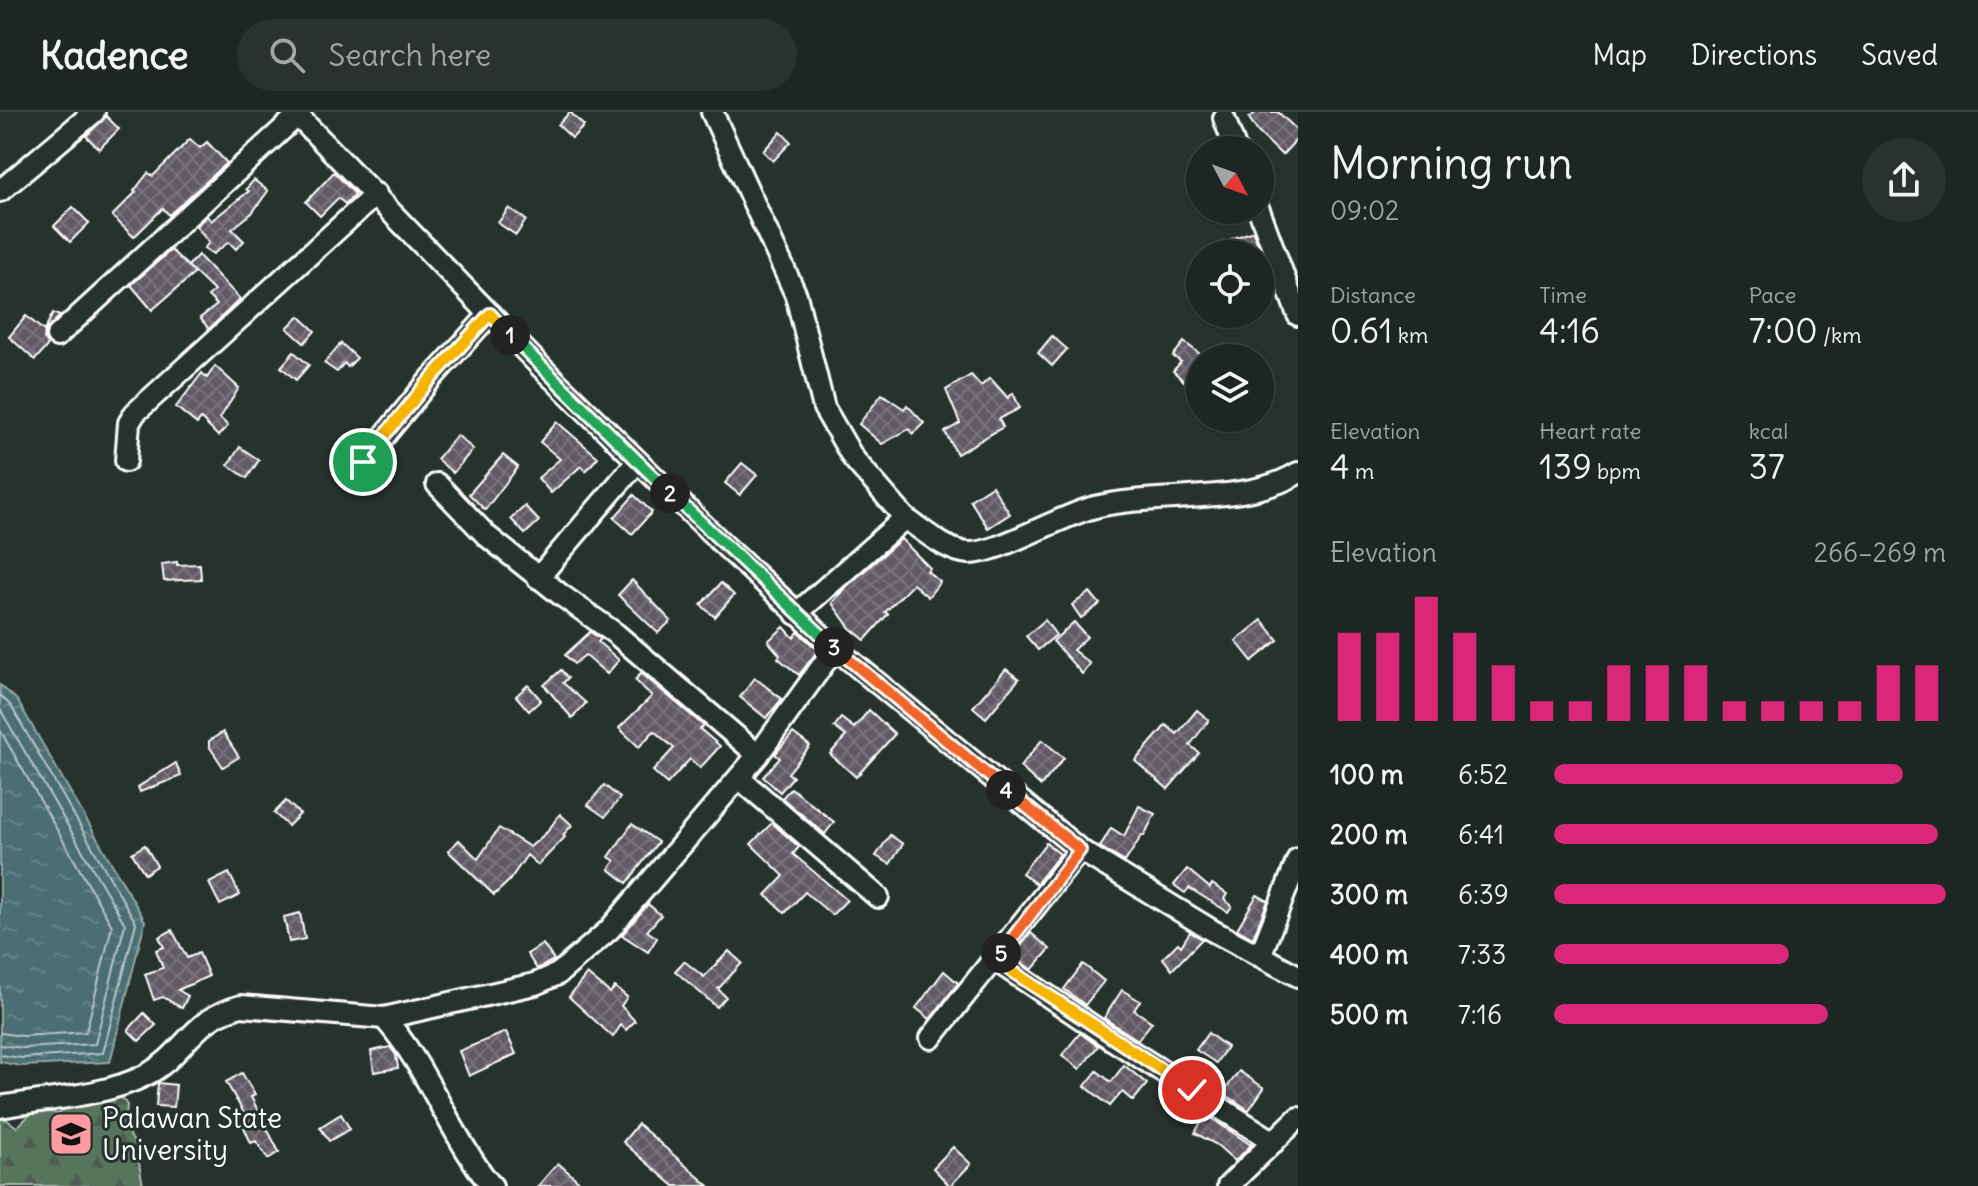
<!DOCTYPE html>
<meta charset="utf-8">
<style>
:root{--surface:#1c2622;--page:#29322f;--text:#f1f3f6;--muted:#a0a5a5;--line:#3a4340;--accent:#db2777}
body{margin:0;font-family:Delius,sans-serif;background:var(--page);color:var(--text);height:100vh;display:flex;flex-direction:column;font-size:30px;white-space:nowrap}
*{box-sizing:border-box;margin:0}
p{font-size:26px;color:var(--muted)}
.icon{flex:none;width:44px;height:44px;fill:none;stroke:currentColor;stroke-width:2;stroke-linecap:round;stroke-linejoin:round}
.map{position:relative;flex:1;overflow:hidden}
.panel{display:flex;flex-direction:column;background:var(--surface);width:680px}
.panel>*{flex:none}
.needle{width:52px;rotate:131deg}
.buttons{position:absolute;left:1186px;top:24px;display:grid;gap:16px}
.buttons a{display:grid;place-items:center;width:88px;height:88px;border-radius:50%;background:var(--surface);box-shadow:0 2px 6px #0004,0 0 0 2px var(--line);font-size:40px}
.pin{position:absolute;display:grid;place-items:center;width:68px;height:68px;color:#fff;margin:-34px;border:4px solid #fff;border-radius:50%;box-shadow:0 2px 8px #0007}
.km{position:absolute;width:40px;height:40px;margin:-20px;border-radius:50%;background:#222;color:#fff;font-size:22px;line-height:40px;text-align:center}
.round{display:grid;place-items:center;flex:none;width:84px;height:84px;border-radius:42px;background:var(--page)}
.summary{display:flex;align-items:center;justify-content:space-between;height:136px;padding:0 32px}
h1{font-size:44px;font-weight:600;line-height:60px}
.metrics{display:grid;grid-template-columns:repeat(3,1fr);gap:12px;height:136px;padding:8px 32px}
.metrics div{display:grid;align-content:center}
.metrics b{font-size:34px;font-weight:600}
.metrics small{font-size:22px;font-weight:400}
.metrics p{font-size:22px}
.chart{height:224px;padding:16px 32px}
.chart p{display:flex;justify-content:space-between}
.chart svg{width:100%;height:144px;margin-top:8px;stroke:var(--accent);stroke-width:6}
ul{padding:0 32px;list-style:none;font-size:26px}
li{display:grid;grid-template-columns:128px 96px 1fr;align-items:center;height:60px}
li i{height:20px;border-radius:10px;background:var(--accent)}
header{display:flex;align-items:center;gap:48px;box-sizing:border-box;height:112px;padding:0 40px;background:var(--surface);border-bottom:2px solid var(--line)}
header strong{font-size:38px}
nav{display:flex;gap:44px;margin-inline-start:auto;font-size:28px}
.search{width:560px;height:72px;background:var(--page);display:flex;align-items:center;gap:20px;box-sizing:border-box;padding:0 28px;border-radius:44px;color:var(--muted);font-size:30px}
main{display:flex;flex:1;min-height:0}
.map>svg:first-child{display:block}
.forest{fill:url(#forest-firs);stroke:#aabaad;stroke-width:2}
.water{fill:url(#water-ripples);stroke:#93a8aa;stroke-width:2}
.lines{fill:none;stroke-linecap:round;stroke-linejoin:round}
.shore{stroke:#b7c5c7;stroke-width:2}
.building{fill:url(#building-cross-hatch);stroke:#fff;stroke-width:2}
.minor-casing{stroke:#fff;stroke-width:26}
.minor{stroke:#26332d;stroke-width:20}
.split-1-casing{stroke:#fff;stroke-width:16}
.split-2-casing{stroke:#fff;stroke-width:16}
.split-3-casing{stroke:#fff;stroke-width:16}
.split-4-casing{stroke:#fff;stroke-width:16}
.split-5-casing{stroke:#fff;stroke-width:16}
.split-6-casing{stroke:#fff;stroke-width:16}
.split-1{stroke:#f5b400;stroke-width:10}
.split-2{stroke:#22a559;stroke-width:10}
.split-3{stroke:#22a559;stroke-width:10}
.split-4{stroke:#f0652b;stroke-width:10}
.split-5{stroke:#f0652b;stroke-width:10}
.split-6{stroke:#f5b400;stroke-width:10}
.labels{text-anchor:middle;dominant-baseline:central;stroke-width:6;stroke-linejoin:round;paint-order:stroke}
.poi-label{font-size:28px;fill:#fff;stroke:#26332d;text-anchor:start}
</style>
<header>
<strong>Kadence</strong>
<div class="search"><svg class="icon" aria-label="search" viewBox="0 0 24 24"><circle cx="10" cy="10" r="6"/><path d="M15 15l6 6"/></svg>Search here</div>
<nav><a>Map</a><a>Directions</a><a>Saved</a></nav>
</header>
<main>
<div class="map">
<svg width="1298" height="1074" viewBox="0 0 1298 1074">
<defs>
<pattern id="forest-firs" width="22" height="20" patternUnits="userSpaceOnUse" patternTransform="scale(2)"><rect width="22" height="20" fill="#56745b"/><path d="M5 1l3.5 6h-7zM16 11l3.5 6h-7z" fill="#505c52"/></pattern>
<pattern id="water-ripples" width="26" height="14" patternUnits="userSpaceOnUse" patternTransform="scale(2)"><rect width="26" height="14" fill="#4b6e72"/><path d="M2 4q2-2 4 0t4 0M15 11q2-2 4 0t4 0" fill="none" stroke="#668487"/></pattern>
<pattern id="building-cross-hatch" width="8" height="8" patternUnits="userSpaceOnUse" patternTransform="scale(2)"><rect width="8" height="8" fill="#605a64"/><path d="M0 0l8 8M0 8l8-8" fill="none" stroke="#78737b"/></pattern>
</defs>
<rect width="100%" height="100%" fill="#26332d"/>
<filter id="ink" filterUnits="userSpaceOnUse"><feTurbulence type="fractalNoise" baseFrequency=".0125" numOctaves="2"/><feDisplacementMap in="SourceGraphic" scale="16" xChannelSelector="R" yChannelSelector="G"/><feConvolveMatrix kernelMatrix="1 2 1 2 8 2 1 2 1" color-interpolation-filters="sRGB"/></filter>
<g filter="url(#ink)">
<!-- forest -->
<polygon class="forest" points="119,982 127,993 125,1016 136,1033 143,1074 0,1074 0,1003 17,1015 36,997 58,1002 74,986 100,991"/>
<!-- water -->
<polygon class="water" points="0,573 17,588 145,809 110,950 21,954 0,950"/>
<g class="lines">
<!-- shore -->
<g class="shore">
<polyline points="0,583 11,594 136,811 103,941 22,946 0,943"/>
<polyline points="0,597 125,812 95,932 23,936 0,933"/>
<polyline points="0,618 112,814 86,920 23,924 0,921"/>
</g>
</g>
<!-- building -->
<g class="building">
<polygon points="570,0 584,14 572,26 558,13"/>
<polygon points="1257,0 1278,0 1298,19 1298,26 1282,43 1258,20 1249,6"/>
<polygon points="106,4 119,17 99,37 86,24"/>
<polygon points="781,20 791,30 773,49 763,39"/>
<polygon points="190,27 200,36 207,30 227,51 169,103 163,96 134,125 112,104 136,80 134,79 148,61 153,64"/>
<polygon points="334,60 355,82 345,92 338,86 320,104 306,90"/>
<polygon points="254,68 268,79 252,101 232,117 244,129 236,137 229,130 213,142 204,136 209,131 196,114 207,104 211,109 249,79 246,77"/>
<polygon points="73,95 89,111 70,130 54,114"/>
<polygon points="509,96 526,108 516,123 498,111"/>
<polygon points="1253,119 1259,136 1237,142 1231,127"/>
<polygon points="171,138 195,161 152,198 131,173"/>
<polygon points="198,143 240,187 209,217 200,206 217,193 208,184 214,179 188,154"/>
<polygon points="53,201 60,204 45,219 44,226 48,233 35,248 9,225 26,204 44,219"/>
<polygon points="299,204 315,219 304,231 287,216"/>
<polygon points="1052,224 1067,237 1052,254 1038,241"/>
<polygon points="1184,230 1200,242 1200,284 1173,259 1181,250 1173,244"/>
<polygon points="341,231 357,246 348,255 344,251 337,260 324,251"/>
<polygon points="294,240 309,253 296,268 281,255"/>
<polygon points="215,254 239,276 220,306 228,314 218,324 201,307 197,312 176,295 202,261 207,266"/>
<polygon points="971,263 981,274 990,266 1008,286 1013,281 1020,296 999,307 1003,315 957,342 945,320 960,311 946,278"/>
<polygon points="882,282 904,297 907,293 924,311 913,322 909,317 882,332 859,312"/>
<polygon points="557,310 598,345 586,359 581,354 551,381 538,366 560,347 540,330"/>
<polygon points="457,323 473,337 453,361 437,347"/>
<polygon points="240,335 259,348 247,366 228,353"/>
<polygon points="503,343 518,355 485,398 469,382"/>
<polygon points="742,351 757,363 740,383 725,371"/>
<polygon points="992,374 1010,402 988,416 970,388"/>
<polygon points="634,383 652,400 632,422 614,406"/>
<polygon points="525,394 539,409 525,422 511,407"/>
<polygon points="901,427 930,456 927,459 940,470 928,485 913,472 885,500 888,502 865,528 850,516 832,491 845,476"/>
<polygon points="177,450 177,453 200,452 201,467 164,469 162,452"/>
<polygon points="632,468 671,509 658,521 618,483"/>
<polygon points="721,471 734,483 715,505 701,493"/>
<polygon points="1090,480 1100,492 1081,506 1072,493"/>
<polygon points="1045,508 1056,523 1038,538 1026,524"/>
<polygon points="1262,508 1278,528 1252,549 1236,529"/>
<polygon points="1074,510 1087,525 1073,538 1090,552 1082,562 1053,529"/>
<polygon points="784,515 794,526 798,520 818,538 799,563 778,546 780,543 768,529"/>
<polygon points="590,520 601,527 598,530 619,548 607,562 585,543 574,552 565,543"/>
<polygon points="1006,557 1019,567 986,606 973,595"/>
<polygon points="561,558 568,566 563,571 586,591 572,606 544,573"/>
<polygon points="641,561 704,614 700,617 720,634 700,656 690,647 667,672 653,659 674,636 654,619 639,635 619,616 652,584 635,568"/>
<polygon points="755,566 782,587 766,606 740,585"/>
<polygon points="528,573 541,588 529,599 516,584"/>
<polygon points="869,598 895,622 856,665 830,642 846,624 834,615 841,606 854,616"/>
<polygon points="1197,598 1209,608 1190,633 1199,641 1168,677 1135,649 1166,613 1177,622"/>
<polygon points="223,620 239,645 223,655 209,634 209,629"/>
<polygon points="793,621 810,634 788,661 793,665 780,680 763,665 780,646 775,642"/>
<polygon points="1042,628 1064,646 1041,674 1020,655"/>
<polygon points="176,651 181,664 140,680 138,675"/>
<polygon points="604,673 620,686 605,705 588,693"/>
<polygon points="791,676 834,710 825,722 782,686"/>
<polygon points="286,689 300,702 288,714 274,701"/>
<polygon points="1139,694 1155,702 1144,724 1142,723 1125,750 1100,735 1111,716 1124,724"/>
<polygon points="560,702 572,713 563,723 565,725 538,753 527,743 509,769 494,783 448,739 459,728 478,747 499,716 530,735 547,720"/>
<polygon points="772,711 799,735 793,742 847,788 832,803 805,780 785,801 766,783 784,764 751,732"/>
<polygon points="632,712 658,730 627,771 609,757 615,749 609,745"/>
<polygon points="890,723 903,732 890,752 876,744"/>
<polygon points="1046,731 1060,742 1036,772 1022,761"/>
<polygon points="145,733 157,754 145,762 132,741"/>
<polygon points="1187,757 1210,776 1212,772 1227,782 1224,787 1232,794 1228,800 1189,776 1185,781 1174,773"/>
<polygon points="229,761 240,783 220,793 209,771"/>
<polygon points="1257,783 1268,789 1253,826 1237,817"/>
<polygon points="648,792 661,803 647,819 657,826 648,840 622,823"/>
<polygon points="300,801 305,827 289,830 284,805"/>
<polygon points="172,818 187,846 199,841 209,864 178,878 188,884 182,896 163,885 154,888 145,862 163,856 156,838 164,835 159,825"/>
<polygon points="1190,820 1202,827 1172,858 1163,846 1178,831 1181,834"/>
<polygon points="1031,821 1050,837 1032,858 1013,844"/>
<polygon points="543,832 554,848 537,857 527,842"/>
<polygon points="729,839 742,851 718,877 726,885 717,895 675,859 684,849 704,865"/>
<polygon points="1083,852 1104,869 1085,893 1064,877"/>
<polygon points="944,859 958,871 930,907 916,896"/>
<polygon points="587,862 610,881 615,875 627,885 621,894 635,909 626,918 621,913 613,925 569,885"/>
<polygon points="1122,878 1140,889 1134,898 1152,910 1138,928 1104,906"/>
<polygon points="144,901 156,913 139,929 128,918"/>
<polygon points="506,920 516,942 469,964 459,939"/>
<polygon points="1080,921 1098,934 1080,957 1062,943"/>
<polygon points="1208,921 1227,935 1216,951 1196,938"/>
<polygon points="390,935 396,943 398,956 374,960 371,939"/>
<polygon points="1124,953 1147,972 1133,989 1122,980 1110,994 1085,974 1097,959 1111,970"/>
<polygon points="1239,959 1264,976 1249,998 1223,981"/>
<polygon points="242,961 255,983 251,985 279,1040 268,1047 256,1029 251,1031 242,1011 248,1008 226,970"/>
<polygon points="158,971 176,973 174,995 156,994"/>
<polygon points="341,1002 350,1017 329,1029 320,1015"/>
<polygon points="1205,1002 1251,1033 1235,1049 1217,1033 1195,1021"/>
<polygon points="638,1012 709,1074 674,1074 646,1050 623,1030"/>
<polygon points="953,1035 971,1052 950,1074 933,1056"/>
<polygon points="558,1051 584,1074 538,1074"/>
</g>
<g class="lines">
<!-- minor casing -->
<g class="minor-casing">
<g id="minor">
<polyline points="294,0 542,256 726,435 835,536 1080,738 1213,819 1298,864"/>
<polyline points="712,0 796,183 824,296 853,346 905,406"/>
<polyline points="1224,6 1236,38"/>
<polyline points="0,79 94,0"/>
<polyline points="1259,98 1298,203"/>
<polyline points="57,224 297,4"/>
<polyline points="126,349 129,311 135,301 376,82"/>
<polyline points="363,350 429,269 490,202"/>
<polyline points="437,372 487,424 561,483 616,522 758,643"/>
<polyline points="538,466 637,350"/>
<path d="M796 502 905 406C923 418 947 440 969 441 997 442 1061 403 1095 395 1156 380 1247 393 1298 361"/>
<polyline points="739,666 878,785"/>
<polyline points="1260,844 1298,747"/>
<polyline points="995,848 1110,926 1274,1030"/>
<path d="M384 906C420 946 441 999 470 1044 477 1055 483 1065 492 1074"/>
<polyline points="931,926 1080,738"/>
<path d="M0 995C45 987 106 984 146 963 186 942 190 907 241 894L384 906 535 872 558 862 609 818 758 643 835 536"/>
<polyline points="1228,1074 1298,1006"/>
</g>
</g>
<!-- minor -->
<use href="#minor" class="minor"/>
</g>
</g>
<g class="lines" filter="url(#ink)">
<!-- split-1 casing -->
<g class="split-1-casing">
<polyline id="split-1" points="363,350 429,269 490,202 510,223"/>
</g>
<!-- split-2 casing -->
<g class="split-2-casing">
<polyline id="split-2" points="510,223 670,381"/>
</g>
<!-- split-3 casing -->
<g class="split-3-casing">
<polyline id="split-3" points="670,381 834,535"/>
</g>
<!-- split-4 casing -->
<g class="split-4-casing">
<polyline id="split-4" points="834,535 1006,678"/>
</g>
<!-- split-5 casing -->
<g class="split-5-casing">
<polyline id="split-5" points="1001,841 1080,738 1006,678"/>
</g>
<!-- split-6 casing -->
<g class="split-6-casing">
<polyline id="split-6" points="1001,841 995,848 1192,978"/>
</g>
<!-- split-1 -->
<use href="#split-1" class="split-1"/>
<!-- split-2 -->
<use href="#split-2" class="split-2"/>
<!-- split-3 -->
<use href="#split-3" class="split-3"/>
<!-- split-4 -->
<use href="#split-4" class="split-4"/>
<!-- split-5 -->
<use href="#split-5" class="split-5"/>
<!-- split-6 -->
<use href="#split-6" class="split-6"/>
</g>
<!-- icons -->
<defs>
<g id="university-square" transform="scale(2.3)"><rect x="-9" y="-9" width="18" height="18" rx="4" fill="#ff9aa2" stroke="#26332d"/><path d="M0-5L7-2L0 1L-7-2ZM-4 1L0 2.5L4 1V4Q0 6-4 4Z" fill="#111"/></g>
</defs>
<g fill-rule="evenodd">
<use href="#university-square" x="71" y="1022"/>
</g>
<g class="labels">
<!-- poi labels -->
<g class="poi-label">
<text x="102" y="1006">Palawan State<tspan x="102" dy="32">University</tspan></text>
</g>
</g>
</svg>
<div class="buttons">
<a><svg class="needle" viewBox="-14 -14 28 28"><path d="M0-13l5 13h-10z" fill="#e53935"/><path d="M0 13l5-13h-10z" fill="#a0a5a5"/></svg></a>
<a><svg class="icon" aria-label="locate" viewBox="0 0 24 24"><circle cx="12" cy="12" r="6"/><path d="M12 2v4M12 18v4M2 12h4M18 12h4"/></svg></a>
<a><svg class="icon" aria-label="layers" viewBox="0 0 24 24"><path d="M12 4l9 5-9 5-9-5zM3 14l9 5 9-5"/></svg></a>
</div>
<div class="pin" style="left:363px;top:350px;background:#1e9e55"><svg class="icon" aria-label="arrive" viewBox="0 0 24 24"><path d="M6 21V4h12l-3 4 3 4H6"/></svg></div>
<div class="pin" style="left:1192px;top:978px;background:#d93025"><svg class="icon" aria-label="check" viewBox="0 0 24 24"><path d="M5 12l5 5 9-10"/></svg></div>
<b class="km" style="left:510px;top:223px">1</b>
<b class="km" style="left:670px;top:381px">2</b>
<b class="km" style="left:834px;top:535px">3</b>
<b class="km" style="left:1006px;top:678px">4</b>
<b class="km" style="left:1001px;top:841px">5</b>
</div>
<section class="panel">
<div class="summary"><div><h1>Morning run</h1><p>09:02</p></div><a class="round"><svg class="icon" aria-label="share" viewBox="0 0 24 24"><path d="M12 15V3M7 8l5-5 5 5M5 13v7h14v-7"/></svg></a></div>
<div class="metrics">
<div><p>Distance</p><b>0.61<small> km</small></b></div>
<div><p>Time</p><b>4:16</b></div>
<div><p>Pace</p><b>7:00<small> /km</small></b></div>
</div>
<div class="metrics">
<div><p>Elevation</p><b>4<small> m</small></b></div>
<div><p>Heart rate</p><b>139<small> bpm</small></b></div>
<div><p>kcal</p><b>37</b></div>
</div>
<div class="chart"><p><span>Elevation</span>266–269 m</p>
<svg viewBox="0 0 160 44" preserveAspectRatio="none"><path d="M5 44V17M15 44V17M25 44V6M35 44V17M45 44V27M55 44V38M65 44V38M75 44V27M85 44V27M95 44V27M105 44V38M115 44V38M125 44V38M135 44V38M145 44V27M155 44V27"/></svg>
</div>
<ul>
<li><b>100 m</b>6:52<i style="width:89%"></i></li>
<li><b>200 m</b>6:41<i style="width:98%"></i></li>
<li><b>300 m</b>6:39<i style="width:100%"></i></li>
<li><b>400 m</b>7:33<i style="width:60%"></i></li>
<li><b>500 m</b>7:16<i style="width:70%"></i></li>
</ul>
</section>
</main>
